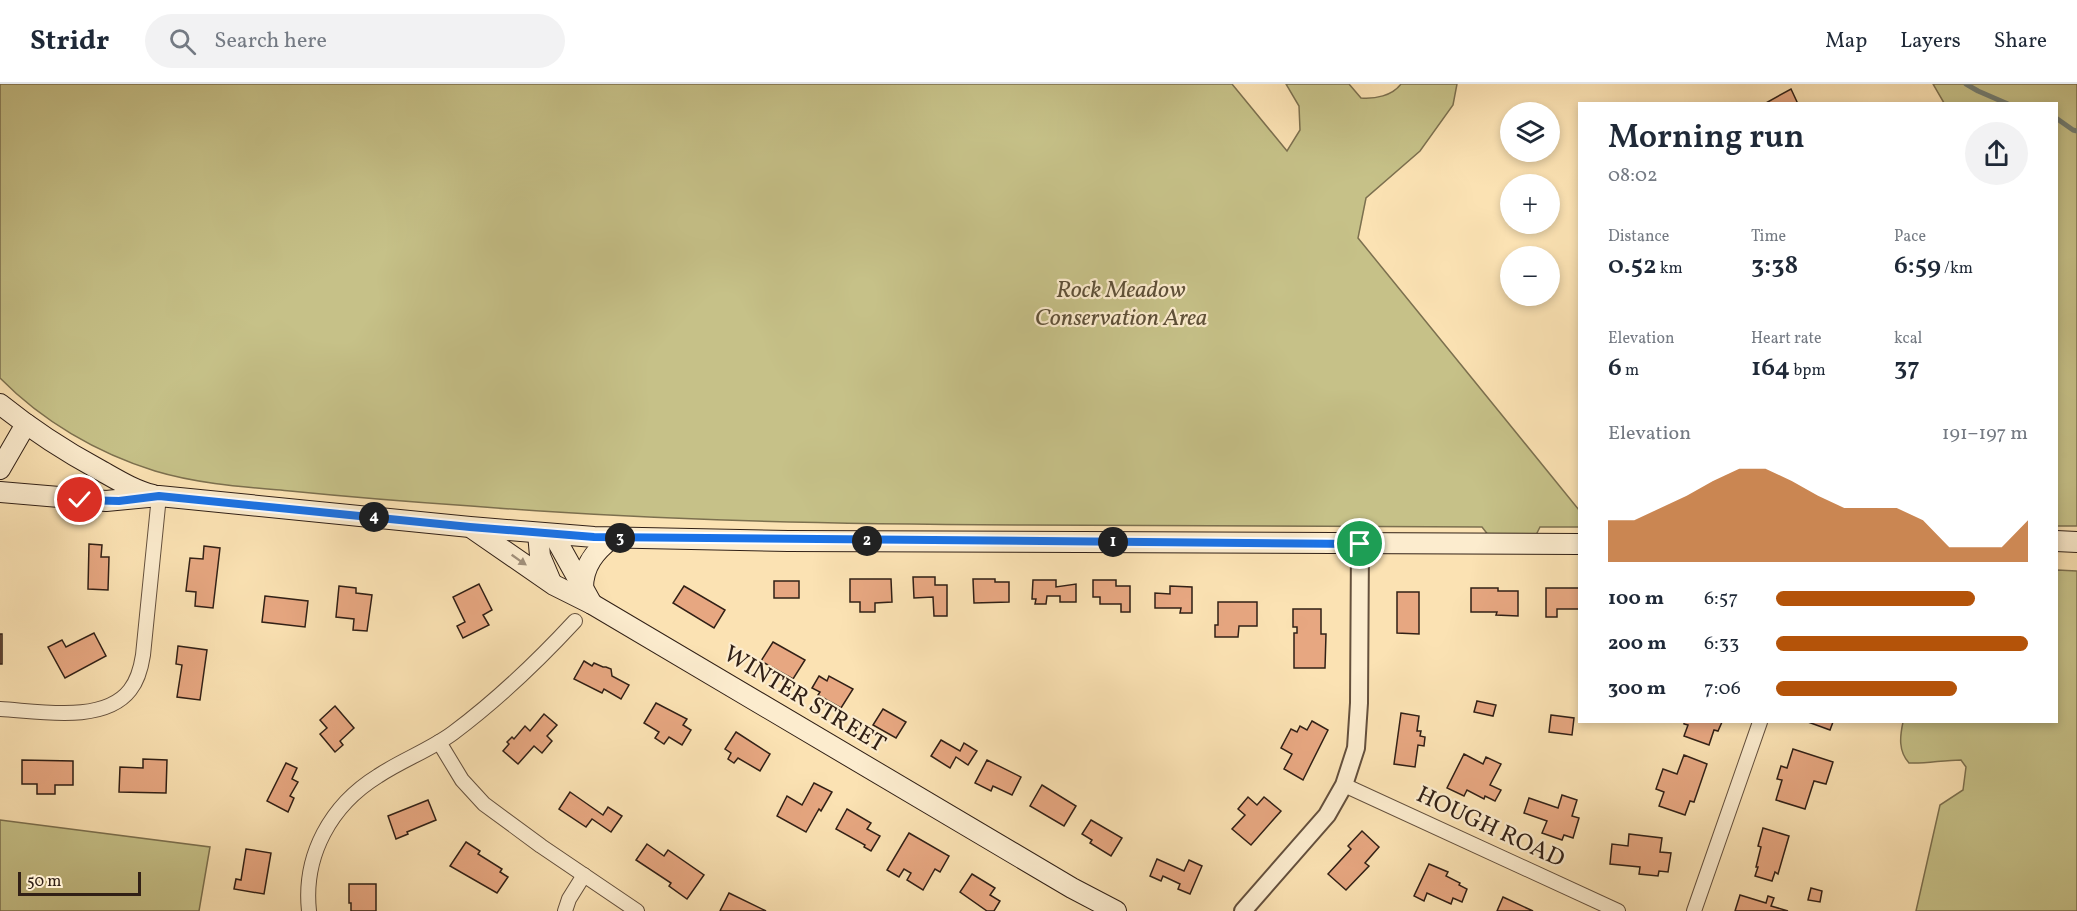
<!DOCTYPE html>
<meta charset="utf-8">
<style>
:root{--surface:#fff;--page:#f2f2f3;--text:#1f2937;--muted:#747a83;--line:#e0e1e3;--accent:#b45309}
body{margin:0;font-family:Vollkorn,serif;background:var(--page);color:var(--text);height:100vh;display:flex;flex-direction:column;font-size:22px;white-space:nowrap}
*{box-sizing:border-box;margin:0}
p{font-size:20px;color:var(--muted)}
.icon{flex:none;width:33px;height:33px;fill:none;stroke:currentColor;stroke-width:2;stroke-linecap:round;stroke-linejoin:round}
.map{position:relative;flex:1;overflow:hidden}
.side{position:absolute;left:1578px;top:18px;width:480px;height:621px;display:flex;flex-direction:column;background:var(--surface);border-radius:0px;box-shadow:0 3px 9px #0003}
.side>*{flex:none}
.tools{position:absolute;left:1500px;top:18px;display:grid;gap:12px}
.tools a{display:grid;place-items:center;width:60px;height:60px;border-radius:50%;background:var(--surface);box-shadow:0 3px 9px #0003;font-size:30px}
.scale{position:absolute;left:18px;bottom:15px;width:123px;box-sizing:border-box;padding-left:6px;border:3px solid #312016;border-top:0;font-size:16px;line-height:21px;white-space:nowrap;color:#312016;-webkit-text-stroke:4px #fcecce;paint-order:stroke}
.pin{position:absolute;display:grid;place-items:center;width:51px;height:51px;color:#fff;margin:-26px;border:3px solid #fff;border-radius:50%;box-shadow:0 2px 6px #0007}
.km{position:absolute;width:30px;height:30px;margin:-15px;border-radius:50%;background:#222;color:#fff;font-size:16px;line-height:30px;text-align:center}
.round{display:grid;place-items:center;flex:none;width:63px;height:63px;border-radius:32px;background:var(--page)}
.head{display:flex;align-items:center;justify-content:space-between;height:102px;padding:0 30px}
h1{font-size:33px;font-weight:600;line-height:45px}
.metrics{display:grid;grid-template-columns:repeat(3,1fr);gap:9px;height:102px;padding:6px 30px}
.metrics div{display:grid;align-content:center}
.metrics b{font-size:26px;font-weight:600}
.metrics small{font-size:16px;font-weight:400}
.metrics p{font-size:16px}
.chart{height:168px;padding:12px 30px}
.chart p{display:flex;justify-content:space-between}
.chart svg{width:100%;height:108px;margin-top:6px;fill:var(--accent);opacity:.7}
ul{padding:0 30px;list-style:none;font-size:20px}
li{display:grid;grid-template-columns:96px 72px 1fr;align-items:center;height:45px}
li i{height:15px;border-radius:8px;background:var(--accent)}
header{display:flex;align-items:center;gap:36px;box-sizing:border-box;height:84px;padding:0 30px;background:var(--surface);border-bottom:2px solid var(--line)}
header strong{font-size:28px}
nav{display:flex;gap:33px;margin-inline-start:auto;font-size:21px}
.search{width:420px;height:54px;background:var(--page);display:flex;align-items:center;gap:15px;box-sizing:border-box;padding:0 21px;border-radius:33px;color:var(--muted);font-size:22px}
.map>svg:first-child{display:block}
.green{fill:#c6c188;stroke:#7c704f;stroke-width:1.5}
.lines{fill:none;stroke-linecap:round;stroke-linejoin:round}
.stream{stroke:#737e73;stroke-width:5}
.building{fill:#e7a781;stroke:#312016;stroke-width:1.5}
.minor-casing{stroke:#64503d;stroke-width:16}
.tertiary-casing{stroke:#64503d;stroke-width:20}
.secondary-casing{stroke:#312016;stroke-width:22}
.minor{stroke:#fcecce;stroke-width:14}
.tertiary{stroke:#fcecce;stroke-width:16}
.secondary{stroke:#fcecce;stroke-width:20}
.oneway{fill:#a1907b}
.route-casing{stroke:#fff;stroke-width:12}
.route{stroke:#1a73e8;stroke-width:8}
.labels{text-anchor:middle;dominant-baseline:central;stroke-width:4.5;stroke-linejoin:round;paint-order:stroke}
.park-label{font-size:24px;font-style:italic;fill:#5e5038;stroke:#fcecce}
.street-label{font-size:24px;fill:#312016;stroke:#fcecce}
</style>
<header>
<strong>Stridr</strong>
<div class="search"><svg class="icon" aria-label="search" viewBox="0 0 24 24"><circle cx="10" cy="10" r="6"/><path d="M15 15l6 6"/></svg>Search here</div>
<nav><a>Map</a><a>Layers</a><a>Share</a></nav>
</header>
<div class="map">
<svg width="2077" height="827" viewBox="0 0 2077 827">
<rect width="100%" height="100%" fill="#fbe2b3"/>
<filter id="stains"><feTurbulence type="fractalNoise" baseFrequency=".00333" numOctaves="4"/><feColorMatrix values="0 0 0 0 .2 0 0 0 0 .09 0 0 0 0 .02 0 0 0 .5 -.17"/></filter>
<radialGradient id="worn" r=".72"><stop offset=".6" stop-color="#630" stop-opacity="0"/><stop offset="1" stop-color="#630" stop-opacity=".3"/></radialGradient>
<!-- green -->
<g class="green">
<path d="M0 0H1232L1287 67 1300 46 1299 22 1286 0H1349L1361 14C1375 15 1392 12 1401 0H1457L1453 21 1420 67 1366 114 1358 154 1579 426V443H1540L1528 467 1500 466 1482 443C1330 443 1178 442 1026 441 841 440 656 437 471 422 411 418 350 413 290 407 245 403 198 400 155 387 97 369 42 337 0 294Z"/>
<polygon points="1933,0 2077,0 2077,442 2056,442 2056,20 1944,19"/>
<path d="M2057 486 2077 487V827H1916L1940 721 1963 706 1966 683 1961 676C1943 676 1926 680 1909 679 1898 667 1900 652 1903 638H2056Z"/>
<polygon points="0,736 210,763 199,827 0,827"/>
</g>
<g class="lines">
<!-- stream -->
<g class="stream">
<polyline points="1966,0 1978,7 2008,20"/>
<polyline points="2056,34 2073,46 2077,47"/>
</g>
</g>
<!-- building -->
<g class="building">
<polygon points="1791,5 1798,20 1764,20"/>
<polygon points="89,460 102,461 101,473 109,473 108,506 88,505"/>
<polygon points="204,462 220,464 213,524 195,522 196,508 186,507 190,474 203,475"/>
<polygon points="913,493 935,493 935,501 947,501 947,532 934,532 933,513 914,514"/>
<polygon points="850,495 891,495 892,518 875,519 875,528 860,528 860,518 850,518"/>
<polygon points="973,495 995,495 995,498 1009,498 1009,518 974,519"/>
<polygon points="1033,496 1056,496 1056,503 1076,500 1076,518 1060,518 1060,512 1047,512 1046,520 1035,520 1036,515 1032,515"/>
<polygon points="1093,496 1116,496 1116,502 1130,502 1130,528 1121,528 1121,520 1100,520 1100,513 1093,513"/>
<rect x="774" y="497" width="25" height="17"/>
<polygon points="479,500 492,526 483,531 489,541 463,554 457,542 465,538 453,513"/>
<polygon points="339,502 356,504 356,509 372,511 367,547 353,546 354,535 336,533"/>
<polygon points="684,502 725,526 714,544 673,519"/>
<polygon points="1170,502 1192,503 1192,529 1180,529 1181,524 1155,524 1155,509 1170,510"/>
<polygon points="1471,504 1498,504 1498,507 1518,507 1518,532 1496,531 1497,528 1471,528"/>
<polygon points="1546,504 1580,504 1580,525 1557,525 1557,533 1546,533"/>
<polygon points="1397,508 1419,508 1419,550 1397,549"/>
<polygon points="265,512 308,517 305,543 262,538"/>
<polygon points="1218,518 1257,518 1257,542 1239,542 1238,553 1215,553 1215,541 1218,541"/>
<polygon points="1293,525 1321,525 1321,550 1326,550 1325,584 1294,584 1294,549 1297,549 1297,543 1293,543"/>
<polygon points="94,549 106,572 65,594 48,563 62,556 66,563"/>
<rect x="0" y="550" width="2" height="30"/>
<polygon points="773,558 805,576 793,595 761,577"/>
<polygon points="178,562 207,566 200,616 177,613 182,581 176,580"/>
<polygon points="584,577 592,582 594,579 603,583 606,583 611,585 612,592 629,601 621,615 604,605 602,609 574,595"/>
<polygon points="819,592 827,597 829,592 853,605 841,624 818,611 820,608 812,604"/>
<polygon points="1477,617 1496,621 1493,632 1474,628"/>
<polygon points="656,619 687,635 683,641 691,646 682,661 669,653 664,660 655,654 659,648 644,639"/>
<polygon points="335,622 354,644 340,657 343,661 335,668 320,650 327,644 320,636"/>
<polygon points="883,625 906,638 896,654 873,641"/>
<polygon points="1401,629 1419,632 1417,647 1421,647 1420,652 1425,653 1424,662 1418,661 1415,683 1394,680"/>
<polygon points="544,630 557,641 547,652 552,657 542,669 534,662 518,680 503,667 509,660 507,658 512,653 514,655 525,642 530,647"/>
<polygon points="1551,631 1574,634 1572,651 1549,648"/>
<polygon points="1312,637 1328,646 1303,696 1284,685 1292,670 1281,664 1291,645 1297,648 1300,642 1307,646"/>
<polygon points="1684,638 1722,638 1718,647 1714,646 1709,661 1684,652 1688,641 1684,640"/>
<polygon points="1808,638 1833,638 1830,646"/>
<polygon points="736,648 770,670 760,687 738,674 734,679 728,675 731,669 725,665"/>
<polygon points="941,656 960,667 964,659 977,667 968,681 956,673 950,684 931,672"/>
<polygon points="1793,665 1833,678 1826,700 1814,697 1805,725 1776,716 1782,696 1777,695 1781,682 1787,684"/>
<polygon points="1464,670 1483,680 1486,673 1501,680 1490,701 1501,706 1495,717 1485,712 1484,715 1467,706 1464,712 1447,704"/>
<polygon points="1684,671 1707,680 1694,718 1690,717 1685,731 1659,722 1664,708 1656,705 1663,685 1677,690"/>
<polygon points="143,675 167,676 166,709 119,708 120,683 143,684"/>
<polygon points="22,676 73,677 73,701 55,701 55,710 37,710 37,700 22,700"/>
<polygon points="987,676 1021,693 1012,711 993,702 991,707 975,699"/>
<polygon points="286,679 297,684 292,695 298,698 290,712 294,714 288,728 267,717"/>
<polygon points="814,699 832,708 821,727 819,725 806,748 777,732 787,712 802,721"/>
<polygon points="1042,701 1076,722 1064,742 1030,722"/>
<polygon points="570,708 603,731 608,723 622,732 611,748 592,735 586,743 559,725"/>
<polygon points="1562,711 1577,716 1572,732 1579,734 1573,754 1564,751 1562,756 1542,749 1547,737 1524,729 1529,714 1558,724"/>
<polygon points="1248,713 1257,721 1264,713 1281,727 1251,761 1232,745 1245,731 1238,725"/>
<polygon points="428,716 436,736 407,748 408,750 396,755 388,732"/>
<polygon points="847,725 871,739 867,745 880,752 871,767 864,763 865,761 836,745"/>
<polygon points="1091,736 1122,754 1111,772 1090,759 1092,756 1082,750"/>
<polygon points="1763,744 1789,752 1778,790 1775,788 1772,797 1755,792 1758,783 1756,783 1761,763 1758,762"/>
<polygon points="1362,747 1379,763 1365,779 1369,782 1346,806 1328,790 1351,765 1348,762"/>
<polygon points="909,749 949,772 940,788 935,785 923,806 907,796 911,789 904,785 899,793 887,786"/>
<polygon points="1629,750 1662,754 1660,768 1671,769 1668,788 1659,787 1658,792 1639,790 1640,783 1610,780 1612,760 1628,762"/>
<polygon points="466,758 480,767 478,770 502,785 500,788 508,793 497,809 450,782"/>
<polygon points="647,760 664,772 668,766 704,791 687,815 669,802 671,799 636,776"/>
<polygon points="246,765 271,769 264,810 234,805 236,795 241,796"/>
<polygon points="1157,775 1184,787 1189,776 1202,782 1190,810 1178,805 1180,800 1163,792 1161,797 1150,792"/>
<polygon points="1429,780 1448,788 1446,792 1460,799 1459,801 1467,805 1462,818 1453,814 1451,820 1427,809 1424,817 1414,812"/>
<polygon points="972,790 995,804 990,811 1000,817 994,827 987,827 960,808"/>
<polygon points="349,800 376,800 376,827 351,827 351,819 349,819"/>
<polygon points="1811,804 1822,807 1820,818 1808,816"/>
<polygon points="729,809 766,827 720,827"/>
<polygon points="1740,811 1766,819 1768,812 1774,814 1771,822 1788,827 1735,827"/>
<polygon points="1503,813 1533,827 1497,827"/>
</g>
<g class="lines">
<!-- minor casing -->
<g class="minor-casing">
<g id="minor">
<path d="M0 625C38 627 104 640 130 606 138 596 141 584 143 571L159 412"/>
<polyline points="439,658 462,696 484,720 541,762 637,827"/>
<polyline points="1344,701 1618,827"/>
<path d="M309 827C303 771 331 721 378 692 402 676 430 666 453 649 497 616 538 577 575 537"/>
<polyline points="565,827 569,815 584,791"/>
<polyline points="1694,827 1760,638"/>
</g>
</g>
<!-- tertiary casing -->
<g class="tertiary-casing">
<polyline id="tertiary" points="1243,827 1327,731 1344,701 1356,664 1359,619 1360,460"/>
</g>
<!-- secondary casing -->
<g class="secondary-casing">
<g id="secondary">
<path d="M0 320C31 345 63 366 98 385 116 395 133 406 153 411"/>
<polyline points="0,385 26,340"/>
<polyline points="0,408 106,417 159,412 470,443 594,453 788,457 1580,460"/>
<polyline points="473,445 554,501 592,520 1072,804 1116,827"/>
<polyline points="538,449 540,472 551,498"/>
<polyline points="553,450 592,520"/>
<polyline points="2056,457 2077,458"/>
<path d="M583 504C583 482 595 467 612 454"/>
</g>
</g>
<!-- minor -->
<use href="#minor" class="minor"/>
<!-- tertiary -->
<use href="#tertiary" class="tertiary"/>
<!-- secondary -->
<use href="#secondary" class="secondary"/>
</g>
<!-- one-way arrows -->
<defs><path id="oneway-solid" d="M-6-.8H1V-3.2L6.5 0L1 3.2V.8H-6Z" transform="scale(1.5)"/></defs>
<use class="oneway" href="#oneway-solid" transform="translate(519 476) rotate(35)"/>
<g class="lines">
<!-- route casing -->
<g class="route-casing">
<polyline id="route" points="80,416 119,417 159,412 470,443 594,453 1360,460"/>
</g>
<!-- route -->
<use href="#route" class="route"/>
</g>
<g class="labels">
<!-- park labels -->
<g class="park-label">
<text x="1121" y="207">Rock Meadow<tspan x="1121" dy="28">Conservation Area</tspan></text>
</g>
<!-- street labels -->
<g class="street-label">
<text transform="translate(804 616) rotate(31)">WINTER STREET</text>
<text transform="translate(1490 744) rotate(25)">HOUGH ROAD</text>
</g>
</g>
<rect width="100%" height="100%" filter="url(#stains)"/>
<rect width="100%" height="100%" fill="url(#worn)"/>
</svg>
<div class="tools">
<a><svg class="icon" aria-label="layers" viewBox="0 0 24 24"><path d="M12 4l9 5-9 5-9-5zM3 14l9 5 9-5"/></svg></a>
<a>+</a>
<a>−</a>
</div>
<div class="scale">50 m</div>
<div class="pin" style="left:1360px;top:460px;background:#1e9e55"><svg class="icon" aria-label="arrive" viewBox="0 0 24 24"><path d="M6 21V4h12l-3 4 3 4H6"/></svg></div>
<div class="pin" style="left:80px;top:416px;background:#d93025"><svg class="icon" aria-label="check" viewBox="0 0 24 24"><path d="M5 12l5 5 9-10"/></svg></div>
<b class="km" style="left:1113px;top:458px">1</b>
<b class="km" style="left:867px;top:457px">2</b>
<b class="km" style="left:620px;top:454px">3</b>
<b class="km" style="left:374px;top:433px">4</b>
<section class="side">
<div class="head"><div><h1>Morning run</h1><p>08:02</p></div><a class="round"><svg class="icon" aria-label="share" viewBox="0 0 24 24"><path d="M12 15V3M7 8l5-5 5 5M5 13v7h14v-7"/></svg></a></div>
<div class="metrics">
<div><p>Distance</p><b>0.52<small> km</small></b></div>
<div><p>Time</p><b>3:38</b></div>
<div><p>Pace</p><b>6:59<small> /km</small></b></div>
</div>
<div class="metrics">
<div><p>Elevation</p><b>6<small> m</small></b></div>
<div><p>Heart rate</p><b>164<small> bpm</small></b></div>
<div><p>kcal</p><b>37</b></div>
</div>
<div class="chart"><p><span>Elevation</span>191–197 m</p>
<svg viewBox="0 0 160 44" preserveAspectRatio="none"><path d="M0 44V27L10 27L20 22L30 17L40 11L50 6L60 6L70 11L80 17L90 22L100 22L110 22L120 27L130 38L140 38L150 38L160 27V44z"/></svg>
</div>
<ul>
<li><b>100 m</b>6:57<i style="width:79%"></i></li>
<li><b>200 m</b>6:33<i style="width:100%"></i></li>
<li><b>300 m</b>7:06<i style="width:72%"></i></li>
</ul>
</section>
</div>
